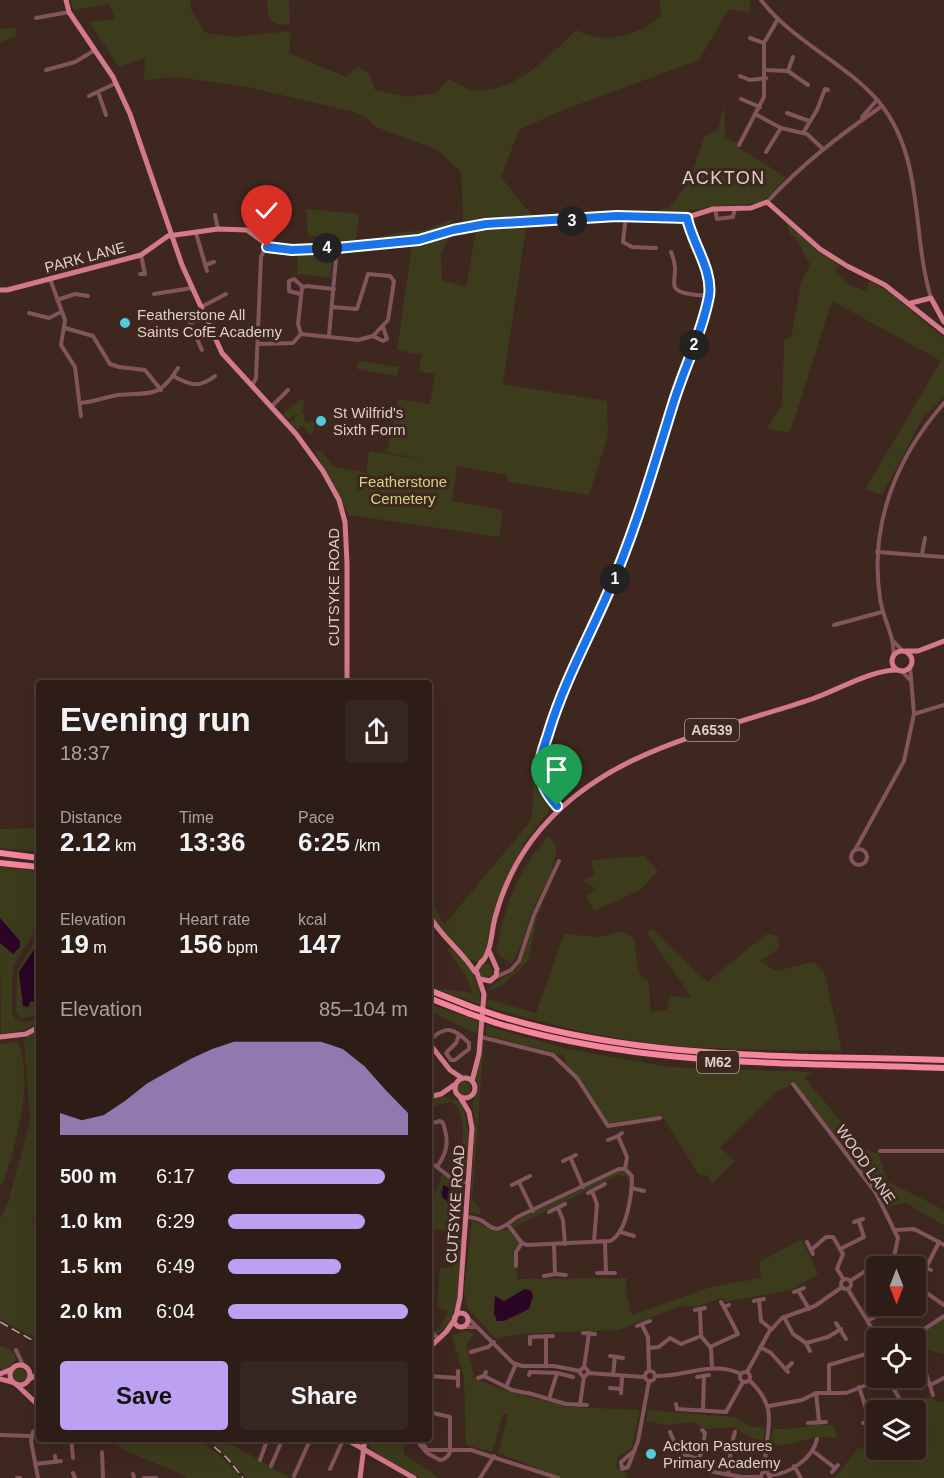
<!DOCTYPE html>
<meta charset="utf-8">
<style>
:root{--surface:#2e1d17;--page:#362620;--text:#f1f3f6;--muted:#a7a2a1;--line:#493b36;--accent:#bca0f2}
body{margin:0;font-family:Arial,sans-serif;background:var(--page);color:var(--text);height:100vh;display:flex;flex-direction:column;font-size:22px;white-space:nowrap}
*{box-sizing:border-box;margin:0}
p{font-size:20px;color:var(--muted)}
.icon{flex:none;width:33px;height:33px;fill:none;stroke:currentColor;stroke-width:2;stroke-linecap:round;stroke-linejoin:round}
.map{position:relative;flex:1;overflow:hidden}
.panel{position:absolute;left:36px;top:680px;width:396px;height:762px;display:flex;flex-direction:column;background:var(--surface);border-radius:6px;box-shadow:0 6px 24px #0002,0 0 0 2px var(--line)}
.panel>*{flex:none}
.needle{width:39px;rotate:180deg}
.fabs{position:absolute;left:866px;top:1256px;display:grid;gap:12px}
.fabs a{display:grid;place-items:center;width:60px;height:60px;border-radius:6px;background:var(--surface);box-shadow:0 6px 24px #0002,0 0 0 2px var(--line);font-size:30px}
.pin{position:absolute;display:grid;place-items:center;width:51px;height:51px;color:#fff;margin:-62px -26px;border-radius:50% 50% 50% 0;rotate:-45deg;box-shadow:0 0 6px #0007}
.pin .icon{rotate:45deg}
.km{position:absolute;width:30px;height:30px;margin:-15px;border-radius:50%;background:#222;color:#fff;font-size:16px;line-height:30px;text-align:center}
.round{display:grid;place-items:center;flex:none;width:63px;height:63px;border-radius:6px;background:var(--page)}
.head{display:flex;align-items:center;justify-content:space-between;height:102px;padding:0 24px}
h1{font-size:33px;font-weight:700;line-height:45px}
.figures{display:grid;grid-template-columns:repeat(3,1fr);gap:9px;height:102px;padding:6px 24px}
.figures div{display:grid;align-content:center}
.figures b{font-size:26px;font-weight:700}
.figures small{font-size:16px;font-weight:400}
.figures p{font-size:16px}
.chart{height:168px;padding:12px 24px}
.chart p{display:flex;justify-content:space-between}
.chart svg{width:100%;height:108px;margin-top:6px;fill:var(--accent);opacity:.7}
.cta{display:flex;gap:12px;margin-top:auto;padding:12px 24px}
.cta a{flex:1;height:69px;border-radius:6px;background:var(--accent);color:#111;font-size:24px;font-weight:700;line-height:69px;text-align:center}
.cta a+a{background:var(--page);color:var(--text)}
ul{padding:0 24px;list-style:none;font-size:20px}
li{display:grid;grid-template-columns:96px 72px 1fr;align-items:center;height:45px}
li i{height:15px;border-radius:8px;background:var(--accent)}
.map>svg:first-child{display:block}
.green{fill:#3c3b1c;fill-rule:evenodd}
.water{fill:#2b0525}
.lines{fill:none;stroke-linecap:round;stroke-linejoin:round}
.minor{stroke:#82555d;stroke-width:4}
.major{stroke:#d4798b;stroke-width:5}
.highway{stroke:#f5869e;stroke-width:6}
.rail{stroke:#baaaa3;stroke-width:1.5;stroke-dasharray:9 4.5;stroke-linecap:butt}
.highway-bridge{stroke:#f5869e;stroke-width:6}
.route-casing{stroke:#fff;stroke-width:12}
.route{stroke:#1a73e8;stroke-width:8}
.poi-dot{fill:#52cbd7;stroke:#3e271f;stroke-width:2}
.labels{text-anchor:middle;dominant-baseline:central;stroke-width:6;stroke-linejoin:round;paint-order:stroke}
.shield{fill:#3e271f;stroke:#ae9d96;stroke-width:1.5}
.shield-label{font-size:14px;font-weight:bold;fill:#decfc9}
.street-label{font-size:15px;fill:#decfc9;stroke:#3e271f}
.poi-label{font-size:15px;fill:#decfc9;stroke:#3e271f;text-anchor:start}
.park-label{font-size:15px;fill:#d4d07c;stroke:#3e271f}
.quarter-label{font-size:18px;letter-spacing:1.5px;fill:#decfc9;stroke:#3e271f}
</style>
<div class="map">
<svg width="944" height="1478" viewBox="0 0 944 1478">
<rect width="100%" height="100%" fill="#3e271f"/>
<!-- green -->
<g class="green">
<path d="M71 0H190L192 12 206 33 233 37 291 31 289 53 346 77 358 66 369 74 375 90 407 97 436 93 449 79C457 83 466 89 474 90 513 95 551 54 576 30 605 46 638 35 662 16L659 0H750L749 13 729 9 699 60 558 112 519 130 501 177 533 217 463 221 461 172 437 150 376 127 367 118 354 112 248 87 176 77 144 80 145 58 119 67 89 22 115 19 109 4 73 10Z"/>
<polygon points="267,0 289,0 290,24 278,25 269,19"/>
<polygon points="17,27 15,37 0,42 0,29"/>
<polygon points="724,104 725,138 737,143 736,146 786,177 762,203 713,206 685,212 653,211 668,208 689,183 704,137 718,130"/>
<polygon points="306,209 359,214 356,244 332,247 332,236 308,236"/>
<path d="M454 219C440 240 401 239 378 241 389 230 408 233 423 230 434 228 442 220 454 219Z"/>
<polygon points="785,220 840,266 835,271 850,285 866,291 870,281 888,291 944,338 944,397 923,418 882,495 865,489 941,361 832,301 790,433 767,428 782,405 784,340 791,338 801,283 810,264 794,236 790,234"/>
<polygon points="526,228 503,384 607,401 608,436 589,495 508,482 507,475 457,466 452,501 503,510 499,537 349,515 315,451 322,451 332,466 366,473 369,451 425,460 387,452 398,399 430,404 435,374 419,371 422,355 397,350 412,246 450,234 441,256 442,280 466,287 476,231"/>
<polygon points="332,250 331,278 297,274 298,252"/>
<polygon points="359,361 399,367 397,376 357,369"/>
<polygon points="301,398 304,402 303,411 288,419 283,414"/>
<polygon points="300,413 305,413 304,421 308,424 309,421 315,422 313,434 307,433 303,425 297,430 290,422"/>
<path d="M541 745 536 774 550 805 548 813 526 840 511 870 491 926 485 955 479 961 475 962C461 956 432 925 429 910 428 906 429 900 429 895L444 925 529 823C541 797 522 773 541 745Z"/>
<polygon points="39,828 39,852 0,848 0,829"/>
<path d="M548 836 556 844C557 875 536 895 528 924 523 939 521 950 511 964L496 952C506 903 515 875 548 836Z"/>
<polygon points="644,856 658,871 639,891 594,911 586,896 597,890 583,880 595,875 591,860"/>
<polygon points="0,867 39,871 39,925 13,966 12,983 12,1014 16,1019 23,1022 39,1019 39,1022 23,1030 1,1034 0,943 13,954 20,947 20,941 0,918"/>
<path d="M548 893 537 918 528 961 504 984 488 991C496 978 511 977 520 966L533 924Z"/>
<path d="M653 930 707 982 765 935 772 934 779 938 778 949 760 961 776 971 813 962 824 971 842 1051C778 1050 713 1051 650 1043 595 1036 537 1022 486 1006L487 999 536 1013 564 934 599 937 622 931 634 938 639 974 649 982 651 1012 667 1010 670 996 692 998 647 933Z"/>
<polygon points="39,934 39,967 33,950 19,972 23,1006 31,1000 39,1004 39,1015 21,1019 16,1011 17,971"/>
<path d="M449 947C467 959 481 983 481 1005L429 987 473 993 465 974 448 951Z"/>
<circle cx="486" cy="971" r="7"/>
<polygon points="429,1004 478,1021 477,1034 429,1011"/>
<polygon points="486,1026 568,1049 669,1067 812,1072 804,1077 864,1149 879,1154 887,1181 944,1210 944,1226 906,1203 885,1208 793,1084 777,1092 720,1147 735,1161 712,1184 706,1175 699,1175 664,1119 608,1125 566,1066 564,1056 486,1035"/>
<polygon points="34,1033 39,1036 35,1102 39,1105 39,1141 35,1151 39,1177 33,1221 39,1232 39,1341 0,1319 0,1219 8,1203 30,1121 24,1039"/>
<path d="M18 1042C34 1080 16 1145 3 1183L0 1186V1044Z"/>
<polygon points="482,1042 484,1042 472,1199 481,1210 480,1215 470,1212 475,1121 472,1103 479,1089 475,1074"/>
<circle cx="464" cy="1088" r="7"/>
<path d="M443 1097 460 1101C470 1118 472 1161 463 1178 453 1157 475 1123 452 1101L429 1108V1100Z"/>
<polygon points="622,1170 630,1176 630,1185 626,1176 622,1177 620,1174 514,1227 513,1225 517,1220"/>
<path d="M442 1175 465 1187 463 1211 458 1228 461 1241 457 1301 449 1323 437 1335 434 1332 441 1325 448 1311 437 1307 440 1268 454 1267 452 1231 429 1229V1196L433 1199ZM445 1185 455 1190 452 1207 440 1193Z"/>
<polygon points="472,1219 493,1231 511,1229 521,1243 516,1249 517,1279 627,1278 625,1289 632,1315 711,1287 761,1278 759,1262 802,1239 818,1274 791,1290 725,1302 722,1298 696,1307 681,1306 619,1330 520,1334 496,1339 468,1309 464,1293"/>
<polygon points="944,1316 944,1354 923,1349 917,1350 917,1334"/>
<polygon points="466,1331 474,1333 466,1345 475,1379 516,1394 571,1407 640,1410 632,1448 618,1457 616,1466 620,1471 628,1474 626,1478 561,1478 498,1453 508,1415 503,1414 492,1452 466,1445 464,1378 452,1335"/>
<path d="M0 1346C8 1348 16 1350 16 1360L8 1368 0 1370Z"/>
<circle cx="20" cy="1375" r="7"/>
<polygon points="930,1396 939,1402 944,1401 944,1478 835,1478 859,1447 876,1453 869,1415 876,1414 876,1449 915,1449 915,1410 890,1410"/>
<polygon points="648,1410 735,1417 749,1426 765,1429 763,1441 751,1438 733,1427 706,1429 692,1422 667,1425 646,1421"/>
<path d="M815 1425H834L837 1439C810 1431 795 1450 770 1444L773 1429H789Z"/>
<polygon points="113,1439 198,1439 222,1457 241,1478 185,1478 186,1476 121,1449"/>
<path d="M209 1439C229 1438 269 1468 291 1478H247Z"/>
<polygon points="368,1439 404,1439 404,1454 439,1478 420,1478 370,1449"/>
</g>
<!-- water -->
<g class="water">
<polygon points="0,918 20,941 20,947 13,954 0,943"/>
<path d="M34 950C37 967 42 979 33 996H39V1004L31 1001 28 1007 23 1006 19 972Z"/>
<polygon points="38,1053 39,1053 39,1105 35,1102"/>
<polygon points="443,1185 457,1193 455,1208 442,1197"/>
<polygon points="525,1289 531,1291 533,1296 529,1309 504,1321 497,1321 494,1314 495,1296 504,1301"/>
</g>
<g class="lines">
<!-- minor -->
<g class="minor">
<path d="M761 0C793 42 845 62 879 102 925 158 911 232 931 298"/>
<polyline points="36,18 69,12"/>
<polyline points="750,38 764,43"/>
<polyline points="46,70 75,62 95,50"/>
<polyline points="765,70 788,71 808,85"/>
<polyline points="788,71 793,57"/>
<polyline points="740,76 750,80 766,78"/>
<polyline points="98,92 106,115"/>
<polyline points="89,96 116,83"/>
<polyline points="741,99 760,107"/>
<polyline points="787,113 809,121"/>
<polyline points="757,115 781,128 807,134 823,149"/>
<polyline points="862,117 877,100"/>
<polyline points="803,133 817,110 825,89 828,90"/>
<polyline points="739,145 764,97 764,43 778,19"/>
<polyline points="766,152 781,128"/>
<path d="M767 202C802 164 840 135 882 106"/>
<polyline points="715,209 717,219 733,217 735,208"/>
<polyline points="215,215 218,229"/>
<polyline points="626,216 623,242 632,247 656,248"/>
<polyline points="196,233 207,271"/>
<path d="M671 252C685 283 653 293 709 296"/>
<polyline points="205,265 214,262"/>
<polyline points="140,274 145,274 141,255"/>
<polyline points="50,279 65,320 61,345 75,367 81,416"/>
<polyline points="154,294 192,288"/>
<polyline points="300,294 289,291 289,281 294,279 303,287"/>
<polyline points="57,300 75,294 88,296"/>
<polyline points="201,307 226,294"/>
<polyline points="29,313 49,318 61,312"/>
<polyline points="65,328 93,336 110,364 119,367 145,370 161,390"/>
<polyline points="301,334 358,340 373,336 388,320 394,281 390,276 368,274 357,309 332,307"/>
<polyline points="329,335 337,248"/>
<polyline points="373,336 383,341 387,339 383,327"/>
<polyline points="258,344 293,343 301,334 298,324 302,288 306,286 334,289"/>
<polyline points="202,350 190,323 205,316"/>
<path d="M173 376C190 385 198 389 215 376"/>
<polyline points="252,386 256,378 261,257 266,246"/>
<path d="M80 403C93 402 105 397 118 395 150 392 159 399 178 368"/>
<polyline points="271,407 288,390"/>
<polyline points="877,552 944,557"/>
<polyline points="922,554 925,538"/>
<polyline points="834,625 882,612"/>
<polyline points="894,642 903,651"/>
<path d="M893 656C896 638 882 617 880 598 869 525 896 458 944 403"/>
<polyline points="901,670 909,679"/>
<polyline points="914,714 944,705"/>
<polyline points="560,808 542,783 540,766 545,744 574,664 628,548 673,404 702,324 709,296 707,274 691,237 686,218"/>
<circle cx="859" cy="857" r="8"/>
<polyline points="855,850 904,761 914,714 910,666"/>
<polyline points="496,977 511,970 519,961 534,915 559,861"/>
<polyline points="481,1037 553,1055 577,1078 608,1126 660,1118"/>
<path d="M429 1041C445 1025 453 1027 469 1043V1049L455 1060H451L446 1053 456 1043 459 1035"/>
<polyline points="793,1084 876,1193 898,1238 892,1266"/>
<path d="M429 1124 440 1121 443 1123C449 1141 448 1151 437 1167"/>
<polyline points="622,1133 618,1136 627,1157 625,1169"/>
<polyline points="608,1140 618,1136"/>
<polyline points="880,1151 944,1151"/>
<polyline points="571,1159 583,1187"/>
<polyline points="429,1161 455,1181 468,1182"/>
<polyline points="563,1161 576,1155"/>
<polyline points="519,1182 533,1211"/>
<polyline points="512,1185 530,1176"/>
<polyline points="631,1188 644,1191"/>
<polyline points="592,1191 597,1204 594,1241"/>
<polyline points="588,1193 605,1184"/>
<polyline points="558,1208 563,1220 565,1244"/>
<polyline points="549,1212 565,1204"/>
<path d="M467 1217C496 1218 485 1243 517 1217L619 1169H625L632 1176C632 1194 627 1233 610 1241L527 1245 522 1243 509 1226"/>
<polyline points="854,1222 863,1219"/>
<polyline points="895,1230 914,1229 939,1242"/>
<polyline points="621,1232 634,1236"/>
<polyline points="605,1242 606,1273"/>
<polyline points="807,1242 813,1254"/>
<polyline points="840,1249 864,1237 859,1222"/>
<polyline points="811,1250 826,1237 833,1237 843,1254 837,1269 844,1280"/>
<polyline points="516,1266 516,1252 522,1243"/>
<polyline points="931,1270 926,1268 939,1242 944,1245"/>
<polyline points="597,1273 615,1273"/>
<polyline points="555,1274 566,1275"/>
<polyline points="544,1276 555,1274 554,1245"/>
<circle cx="846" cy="1284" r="5"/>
<polyline points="850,1281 867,1270 876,1268"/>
<polyline points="915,1285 944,1305"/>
<path d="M848 1289C857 1306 869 1320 876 1338"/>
<polyline points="794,1292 804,1288"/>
<polyline points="799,1292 809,1309"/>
<polyline points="759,1300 761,1321 771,1329"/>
<polyline points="754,1301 764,1299"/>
<polyline points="721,1302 724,1307"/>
<polyline points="695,1310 705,1308"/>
<polyline points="700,1311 701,1336"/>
<polyline points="784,1317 793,1334 806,1343 828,1337 841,1329"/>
<polyline points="468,1318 513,1363 522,1366 554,1366 580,1371"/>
<polyline points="869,1320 899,1305"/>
<polyline points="836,1323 846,1339"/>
<polyline points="642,1325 648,1337 649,1371"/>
<polyline points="637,1326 650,1321"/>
<polyline points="462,1327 476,1327"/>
<polyline points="429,1330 439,1339"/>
<polyline points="583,1333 595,1334"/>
<polyline points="701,1336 711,1348 712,1368"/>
<polyline points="546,1337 546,1366"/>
<polyline points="806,1343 810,1351"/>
<polyline points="530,1344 530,1337 553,1336"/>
<polyline points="710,1347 738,1334 724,1307 729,1305"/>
<polyline points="760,1347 771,1353 788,1372"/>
<polyline points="648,1348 659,1347 670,1338 681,1344 701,1336"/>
<polyline points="16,1350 23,1365"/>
<polyline points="471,1352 488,1347 494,1342"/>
<polyline points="610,1356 623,1358"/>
<circle cx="584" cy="1372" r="4"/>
<polyline points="584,1368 589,1333"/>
<polyline points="786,1369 792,1363"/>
<circle cx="650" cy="1376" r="5"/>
<circle cx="745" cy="1377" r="5"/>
<polyline points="747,1372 769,1332 782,1318 815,1306 842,1287"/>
<polyline points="588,1373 644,1377"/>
<polyline points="529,1375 530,1372 557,1373"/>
<polyline points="613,1375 615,1357"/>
<polyline points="429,1376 458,1378"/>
<polyline points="484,1376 512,1390 526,1393"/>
<path d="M655 1376C684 1377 713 1360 741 1374"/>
<polyline points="697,1377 709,1375"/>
<polyline points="887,1377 900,1400"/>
<polyline points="478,1378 484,1376 486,1372"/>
<path d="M749 1380C783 1411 763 1432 765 1471"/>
<polyline points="930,1385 944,1378"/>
<polyline points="458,1386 458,1371"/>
<polyline points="506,1387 516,1364"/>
<polyline points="859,1387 868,1414 869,1429"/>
<polyline points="610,1388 621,1389"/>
<polyline points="528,1393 566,1404 587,1405"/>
<polyline points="621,1393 622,1377"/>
<polyline points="816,1393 819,1421"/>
<polyline points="829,1393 829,1365 876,1351"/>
<polyline points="933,1395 915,1339 917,1334 944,1316"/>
<polyline points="549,1399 557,1373 573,1377"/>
<polyline points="676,1404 677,1409 726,1412 743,1382"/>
<polyline points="580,1405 584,1376"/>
<polyline points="769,1406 802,1400 816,1393 846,1393 887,1377"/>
<polyline points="703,1410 704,1376"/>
<polyline points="429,1412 450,1417 450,1450 471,1450 558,1478"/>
<polyline points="808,1423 826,1422"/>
<polyline points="863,1423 869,1421"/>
<polyline points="670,1432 674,1441 685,1455 698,1459 708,1471 742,1477 761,1477"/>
<polyline points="0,1435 31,1436"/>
<polyline points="71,1438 73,1458"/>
<polyline points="225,1440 225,1438"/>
<path d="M427 1450H450C450 1455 445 1460 440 1460L427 1453Z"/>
<polyline points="634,1451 621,1462 622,1469 628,1467 638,1441 649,1381"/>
<polyline points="813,1451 835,1468"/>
<polyline points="102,1452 103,1478"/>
<polyline points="426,1452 420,1445 424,1445 427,1450"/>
<polyline points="55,1456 56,1462"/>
<polyline points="698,1459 702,1452 705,1433 702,1430"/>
<polyline points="260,1460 268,1438"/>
<polyline points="35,1464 61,1461"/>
<polyline points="271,1466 283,1438"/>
<polyline points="794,1466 801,1478"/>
<polyline points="330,1469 344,1438"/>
<polyline points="832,1472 838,1465"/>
<polyline points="73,1473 75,1478"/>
<polyline points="133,1474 134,1478"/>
<path d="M728 1475C730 1460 730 1446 735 1432"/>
<path d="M771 1475C790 1474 813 1458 817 1439"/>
<polyline points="294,1476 311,1438"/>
<polyline points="761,1477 762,1473 767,1471 770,1478"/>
<polyline points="17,1478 20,1478"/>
<polyline points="38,1478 31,1441 33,1432 39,1428"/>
<polyline points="144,1478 156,1478"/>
<polyline points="480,1478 494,1456"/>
</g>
<!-- major -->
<g class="major">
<polyline points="66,0 69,12 113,77 130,114 182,265 222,353 296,434 323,471 339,500 345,522 347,563 347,682"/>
<polyline points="0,290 7,290 141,255 168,236 218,229 247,230 273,249 332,248 425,239 473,226 617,216 682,219 713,209 751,208 767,202 820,249 847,266 885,285 944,332"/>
<polyline points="911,303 931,298 944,322"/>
<polyline points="906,651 918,651 944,641"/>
<circle cx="902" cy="661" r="10"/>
<path d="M429 915C441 937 462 951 475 972"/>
<path d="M482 962C492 950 491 933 495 918 502 891 515 863 532 840 600 750 711 733 812 699 839 690 869 670 898 670"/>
<polyline points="480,979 490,981 496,976 497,969 489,951"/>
<polyline points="0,1037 26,1034 39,1027"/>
<polyline points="429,1043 450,1070 462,1078"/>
<circle cx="465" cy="1088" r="10"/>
<polyline points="472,1081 479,1054 484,994 476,970 481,962"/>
<polyline points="429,1097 441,1094 454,1085"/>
<circle cx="461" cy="1320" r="7"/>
<polyline points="456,1316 460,1298 472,1128 469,1112 460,1097"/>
<polyline points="429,1348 446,1332 455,1319"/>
<circle cx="20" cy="1375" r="10"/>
<polyline points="0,1374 12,1369"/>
<polyline points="0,1379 12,1382"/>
<polyline points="29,1379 39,1374"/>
<polyline points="16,1384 39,1406"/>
<polyline points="344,1438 414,1478"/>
<polyline points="360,1478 365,1438"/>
</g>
<!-- highway -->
<g class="highway">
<polyline points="0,853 39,858"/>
<polyline points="0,863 39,867"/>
<polyline points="429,990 472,1007"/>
<polyline points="429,998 470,1014"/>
<path d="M499 1016C646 1061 792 1055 944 1060"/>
<path d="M496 1023C646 1068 790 1062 944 1068"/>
</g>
<!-- rail -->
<g class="rail">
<polyline points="0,1322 39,1344"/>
<polyline points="204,1438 227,1458 243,1478"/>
</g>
<!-- highway-bridge -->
<g class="highway-bridge">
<polyline points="472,1007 499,1016"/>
<polyline points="470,1014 496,1023"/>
</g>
</g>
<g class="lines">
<!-- route casing -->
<g class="route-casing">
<path id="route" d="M267 247 292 250 337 248 419 240 453 230 486 224 617 216 687 218C692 243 713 270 709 296 702 333 684 368 673 404 653 468 635 532 608 593 588 639 564 682 549 731 546 742 540 754 540 766 539 782 547 795 557 806"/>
</g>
<!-- route -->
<use href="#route" class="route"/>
</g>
<!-- markers -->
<g class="poi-dot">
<circle cx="125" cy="323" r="6"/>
<circle cx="321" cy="421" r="6"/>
<circle cx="651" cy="1454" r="6"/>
</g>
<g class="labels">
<!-- shield labels -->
<g class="shield">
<rect x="685" y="719" width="54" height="22" rx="4.5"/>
<rect x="697" y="1051" width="42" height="22" rx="4.5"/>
</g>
<g class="shield-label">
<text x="712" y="730">A6539</text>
<text x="718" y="1062">M62</text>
</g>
<!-- street labels -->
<g class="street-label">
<text transform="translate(85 257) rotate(-15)">PARK LANE</text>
<text transform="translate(333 587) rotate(-90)">CUTSYKE ROAD</text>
<text transform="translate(866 1164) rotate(55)">WOOD LANE</text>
<text transform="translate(455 1204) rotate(-86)">CUTSYKE ROAD</text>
</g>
<!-- poi labels -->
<g class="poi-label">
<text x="137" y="314">Featherstone All<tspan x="137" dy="17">Saints CofE Academy</tspan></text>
<text x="333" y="412">St Wilfrid's<tspan x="333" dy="17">Sixth Form</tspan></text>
<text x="663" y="1445">Ackton Pastures<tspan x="663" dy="17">Primary Academy</tspan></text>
</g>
<!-- park labels -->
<g class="park-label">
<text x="403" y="481">Featherstone<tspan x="403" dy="17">Cemetery</tspan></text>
</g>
<!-- quarter labels -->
<g class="quarter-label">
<text x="724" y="178">ACKTON</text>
</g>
</g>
</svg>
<div class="fabs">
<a><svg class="needle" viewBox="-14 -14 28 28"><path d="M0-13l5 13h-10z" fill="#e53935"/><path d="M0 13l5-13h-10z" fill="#a7a2a1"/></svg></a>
<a><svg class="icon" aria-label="locate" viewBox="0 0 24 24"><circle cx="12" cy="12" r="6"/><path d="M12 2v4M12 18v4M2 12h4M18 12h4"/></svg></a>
<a><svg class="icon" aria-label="layers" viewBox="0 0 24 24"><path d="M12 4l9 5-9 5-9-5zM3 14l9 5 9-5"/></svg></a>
</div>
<div class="pin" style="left:557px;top:806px;background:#1e9e55"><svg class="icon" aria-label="arrive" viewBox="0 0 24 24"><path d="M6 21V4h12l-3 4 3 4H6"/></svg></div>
<div class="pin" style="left:267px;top:247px;background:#d93025"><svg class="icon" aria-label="check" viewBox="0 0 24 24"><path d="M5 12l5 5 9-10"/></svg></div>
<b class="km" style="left:615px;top:579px">1</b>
<b class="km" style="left:694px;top:345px">2</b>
<b class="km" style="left:572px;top:221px">3</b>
<b class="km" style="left:327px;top:248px">4</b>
<section class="panel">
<div class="head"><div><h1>Evening run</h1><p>18:37</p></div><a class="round"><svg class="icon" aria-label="share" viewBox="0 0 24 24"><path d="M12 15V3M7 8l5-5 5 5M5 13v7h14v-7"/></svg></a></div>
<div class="figures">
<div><p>Distance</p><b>2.12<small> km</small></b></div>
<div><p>Time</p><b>13:36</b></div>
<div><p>Pace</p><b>6:25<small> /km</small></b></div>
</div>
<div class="figures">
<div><p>Elevation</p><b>19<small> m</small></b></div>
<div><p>Heart rate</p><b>156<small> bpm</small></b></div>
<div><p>kcal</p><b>147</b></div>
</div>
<div class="chart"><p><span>Elevation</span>85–104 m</p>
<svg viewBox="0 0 160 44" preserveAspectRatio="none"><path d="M0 44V35L10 38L20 36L30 30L40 23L50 18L60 13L70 9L80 6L90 6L100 6L110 6L120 6L130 9L140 16L150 26L160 35V44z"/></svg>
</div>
<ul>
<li><b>500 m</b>6:17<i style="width:87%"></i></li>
<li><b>1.0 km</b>6:29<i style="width:76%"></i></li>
<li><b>1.5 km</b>6:49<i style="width:63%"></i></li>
<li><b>2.0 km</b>6:04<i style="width:100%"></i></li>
</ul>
<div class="cta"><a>Save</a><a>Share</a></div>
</section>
</div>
